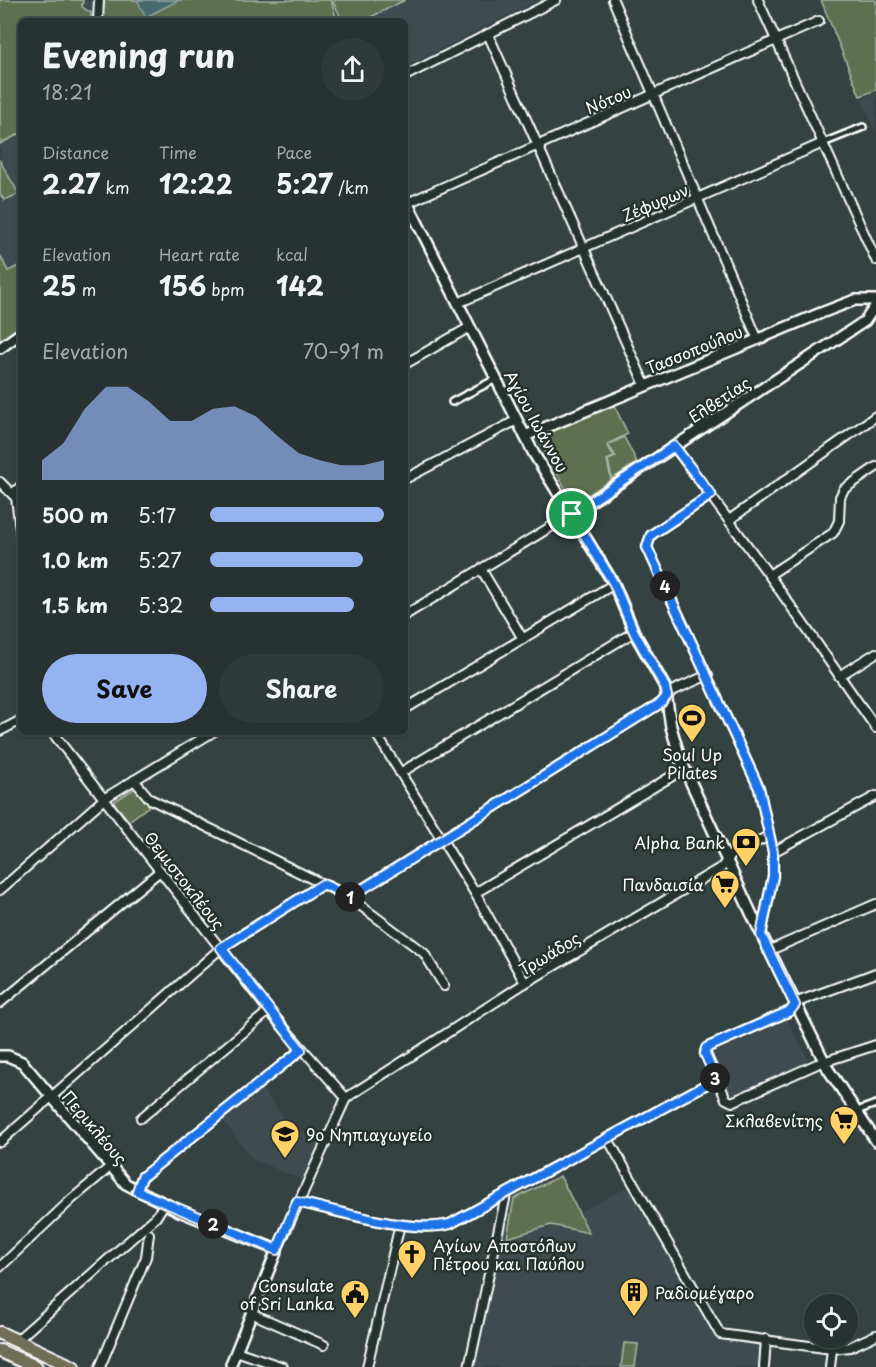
<!DOCTYPE html>
<meta charset="utf-8">
<style>
:root{--surface:#283232;--page:#303a3a;--text:#f1f3f6;--muted:#a5aaac;--line:#444d4d;--accent:#95b2f1}
body{margin:0;font-family:"Playpen Sans",sans-serif;background:var(--page);color:var(--text);height:100vh;display:flex;flex-direction:column;font-size:22px;white-space:nowrap}
*{box-sizing:border-box;margin:0}
p{font-size:20px;color:var(--muted)}
.icon{flex:none;width:33px;height:33px;fill:none;stroke:currentColor;stroke-width:2;stroke-linecap:round;stroke-linejoin:round}
.map{position:relative;flex:1;overflow:hidden}
.sheet{position:absolute;left:18px;top:18px;width:390px;height:717px;display:flex;flex-direction:column;background:var(--surface);border-radius:9px;box-shadow:0 2px 4px #0004,0 0 0 2px var(--line)}
.sheet>*{flex:none}
.fabs{position:absolute;left:804px;top:1294px;display:grid;gap:12px}
.fabs a{display:grid;place-items:center;width:54px;height:54px;border-radius:50%;background:var(--surface);box-shadow:0 2px 4px #0004,0 0 0 2px var(--line);font-size:30px}
.pin{position:absolute;display:grid;place-items:center;width:51px;height:51px;color:#fff;margin:-26px;border:3px solid #fff;border-radius:50%;box-shadow:0 2px 6px #0007}
.km{position:absolute;width:30px;height:30px;margin:-15px;border-radius:50%;background:#222;color:#fff;font-size:16px;line-height:30px;text-align:center}
.round{display:grid;place-items:center;flex:none;width:63px;height:63px;border-radius:32px;background:var(--page)}
.head{display:flex;align-items:center;justify-content:space-between;height:102px;padding:0 24px}
h1{font-size:33px;font-weight:700;line-height:45px}
.stats{display:grid;grid-template-columns:repeat(3,1fr);gap:9px;height:102px;padding:6px 24px}
.stats div{display:grid;align-content:center}
.stats b{font-size:26px;font-weight:700}
.stats small{font-size:16px;font-weight:400}
.stats p{font-size:16px}
.chart{height:168px;padding:12px 24px}
.chart p{display:flex;justify-content:space-between}
.chart svg{width:100%;height:108px;margin-top:6px;fill:var(--accent);opacity:.7}
.primary-button{display:flex;gap:12px;margin-top:auto;padding:12px 24px}
.primary-button a{flex:1;height:69px;border-radius:36px;background:var(--accent);color:#111;font-size:24px;font-weight:700;line-height:69px;text-align:center}
.primary-button a+a{background:var(--page);color:var(--text)}
ul{padding:0 24px;list-style:none;font-size:20px}
li{display:grid;grid-template-columns:96px 72px 1fr;align-items:center;height:45px}
li i{height:15px;border-radius:8px;background:var(--accent)}
.map>svg:first-child{display:block}
.built{fill:#404c50}
.green{fill:#5e6f51;stroke:#aeb7a8;stroke-width:1.5}
.water{fill:#466a6c;stroke:#90a6a7;stroke-width:1.5}
.lines{fill:none;stroke-linecap:round;stroke-linejoin:round}
.pedestrian-casing{stroke:#fff;stroke-width:10}
.minor-casing{stroke:#fff;stroke-width:12}
.tertiary-casing{stroke:#fff;stroke-width:14}
.primary-casing{stroke:#fff;stroke-width:16}
.pedestrian{stroke:#26332d;stroke-width:5}
.minor{stroke:#26332d;stroke-width:8}
.tertiary{stroke:#26332d;stroke-width:9}
.primary{stroke:#716e59;stroke-width:12}
.route-casing{stroke:#fff;stroke-width:12}
.route{stroke:#1a73e8;stroke-width:8}
.labels{text-anchor:middle;dominant-baseline:central;stroke-width:5;stroke-linejoin:round;paint-order:stroke}
.street-label{font-size:16px;fill:#fff;stroke:#26332d}
.poi-label{font-size:16px;fill:#fff;stroke:#26332d;text-anchor:end}
</style>
<div class="map">
<svg width="876" height="1367" viewBox="0 0 876 1367">
<rect width="100%" height="100%" fill="#354242"/>
<filter id="ink" filterUnits="userSpaceOnUse"><feTurbulence type="fractalNoise" baseFrequency=".0167" numOctaves="2"/><feDisplacementMap in="SourceGraphic" scale="12" xChannelSelector="R" yChannelSelector="G"/><feConvolveMatrix kernelMatrix="1 2 1 2 8 2 1 2 1" color-interpolation-filters="sRGB"/></filter>
<g filter="url(#ink)">
<!-- built -->
<g class="built">
<polygon points="16,0 538,0 405,67 405,21 21,21 21,328 0,343 0,11"/>
<polygon points="876,93 876,132 861,99"/>
<polygon points="786,1017 810,1064 730,1100 709,1055"/>
<polygon points="261,1088 293,1129 320,1139 303,1180 252,1159 221,1118"/>
<polygon points="561,1174 580,1212 632,1185 717,1341 763,1346 761,1367 475,1367 511,1197"/>
</g>
<!-- green -->
<g class="green">
<polygon points="0,0 83,0 82,7 91,13 91,21 21,21 21,133 0,144"/>
<polygon points="103,0 331,0 337,21 102,21"/>
<polygon points="336,0 405,0 363,21 343,21 333,2"/>
<polygon points="821,0 876,0 876,90 860,96"/>
<polygon points="0,161 19,194 4,200 0,194"/>
<polygon points="0,255 8,271 21,265 21,329 0,344"/>
<polygon points="614,405 628,434 607,444 614,457 607,460 611,480 574,504 540,442 544,435"/>
<polygon points="624,437 637,462 612,479 608,460 616,457 608,445"/>
<polygon points="135,788 144,796 149,806 129,821 115,804 115,801"/>
<polygon points="560,1176 589,1233 551,1225 507,1238 514,1199"/>
<polygon points="624,1343 638,1344 635,1367 621,1367"/>
</g>
<!-- water -->
<polygon class="water" points="137,0 179,0 146,17"/>
<g class="lines">
<!-- pedestrian casing -->
<g class="pedestrian-casing">
<g id="pedestrian">
<polyline points="823,143 863,127"/>
<polyline points="452,402 492,381"/>
<polyline points="862,1109 876,1104"/>
</g>
</g>
<!-- minor casing -->
<g class="minor-casing">
<g id="minor">
<polyline points="613,0 758,340"/>
<polyline points="758,0 876,260"/>
<polyline points="98,21 99,0"/>
<polyline points="488,34 645,385"/>
<polyline points="405,76 556,0"/>
<polyline points="405,204 819,21"/>
<polyline points="458,303 823,143"/>
<polyline points="405,364 470,327"/>
<polyline points="674,446 769,575 876,728"/>
<polyline points="405,479 517,420"/>
<polyline points="0,482 16,498 21,536"/>
<polyline points="13,493 21,486"/>
<polyline points="711,495 651,535 647,547 759,788 773,852 773,876 761,935"/>
<polyline points="729,520 876,416"/>
<polyline points="481,569 523,639"/>
<polyline points="769,575 833,533 839,521 840,497 844,489 876,467"/>
<polyline points="405,615 572,514"/>
<polyline points="839,676 876,653"/>
<polyline points="405,709 614,584"/>
<polyline points="0,731 21,720"/>
<polyline points="52,732 269,1011 346,1098"/>
<polyline points="375,732 475,893 525,983"/>
<polyline points="400,773 634,632"/>
<polyline points="134,780 150,799 349,897 424,953 444,986"/>
<polyline points="773,852 876,796"/>
<polyline points="0,890 105,798 213,732"/>
<polyline points="475,893 684,769"/>
<polyline points="349,897 661,703 672,691 708,675"/>
<polyline points="768,951 876,904"/>
<polyline points="876,973 800,1001 790,1011 708,1047 705,1052 726,1099 732,1102 817,1064 876,1045"/>
<polyline points="0,1003 160,871"/>
<polyline points="346,1098 525,983 722,867 732,854 769,836"/>
<polyline points="141,1118 269,1011"/>
<polyline points="608,1139 720,1334 832,1349 850,1347 876,1335"/>
<polyline points="0,1142 221,948 323,884"/>
<polyline points="137,1191 142,1177 301,1050"/>
<path d="M297 1202C339 1211 409 1234 450 1224L716 1079"/>
<polyline points="277,1250 346,1098"/>
<polyline points="0,1267 72,1199 110,1167"/>
<polyline points="251,1313 324,1345"/>
<polyline points="16,1341 156,1217 164,1204"/>
<polyline points="236,1351 283,1367"/>
<polyline points="100,1367 146,1257 149,1234"/>
<polyline points="367,1367 400,1224"/>
<polyline points="469,1367 506,1195"/>
<polyline points="764,1367 766,1339"/>
<polyline points="830,1367 832,1349"/>
</g>
</g>
<!-- tertiary casing -->
<g class="tertiary-casing">
<g id="tertiary">
<polyline points="405,198 534,454 614,584 634,632 665,687 671,727 681,761 752,915 828,1069 876,1141"/>
<polyline points="0,348 21,333"/>
<polyline points="525,436 821,313 855,300 876,300"/>
<polyline points="572,514 865,321 876,305"/>
<polyline points="0,1056 8,1056 22,1062 126,1184 179,1211 277,1250 231,1364"/>
</g>
</g>
<!-- primary casing -->
<g class="primary-casing">
<g id="primary">
<polyline points="0,1333 73,1367"/>
<polyline points="0,1351 36,1367"/>
</g>
</g>
<!-- pedestrian -->
<use href="#pedestrian" class="pedestrian"/>
<!-- minor -->
<use href="#minor" class="minor"/>
<!-- tertiary -->
<use href="#tertiary" class="tertiary"/>
<!-- primary -->
<use href="#primary" class="primary"/>
</g>
</g>
<g class="lines" filter="url(#ink)">
<!-- route casing -->
<g class="route-casing">
<path id="route" d="M674 446 711 495 651 535 647 547 759 788 773 852V876L761 935 795 1005 790 1011 706 1048 705 1054 716 1079 450 1224C409 1234 339 1211 297 1202L277 1250 137 1191 142 1177 301 1050 221 948 323 884 350 897 661 703 667 696 665 687 634 632 614 584 572 514Z"/>
</g>
<!-- route -->
<use href="#route" class="route"/>
</g>
<!-- icons -->
<defs>
<g id="stadium-pin" transform="scale(1.5)"><path d="M0 17L-7.5 6A9.5 9.5 0 1 1 7.5 6Z" fill="#ffd166" stroke="#26332d"/><path d="M0-5a6.5 5 0 1 0 0 10a6.5 5 0 1 0 0-10ZM-3.5-1.8h7v3.6h-7Z" fill="#111"/></g>
<g id="bank-pin" transform="scale(1.5)"><path d="M0 17L-7.5 6A9.5 9.5 0 1 1 7.5 6Z" fill="#ffd166" stroke="#26332d"/><path d="M-6-4H6V4H-6ZM0-2.3a2.3 2.3 0 1 0 0 4.6a2.3 2.3 0 1 0 0-4.6Z" fill="#111"/></g>
<g id="supermarket-pin" transform="scale(1.5)"><path d="M0 17L-7.5 6A9.5 9.5 0 1 1 7.5 6Z" fill="#ffd166" stroke="#26332d"/><path d="M-6-5.5h2.5l.6 2H6L4.5 2H-2.5L-4.4-4H-6ZM-1.5 3.2a1.3 1.3 0 1 0 .1 0ZM3 3.2a1.3 1.3 0 1 0 .1 0Z" fill="#111"/></g>
<g id="school-pin" transform="scale(1.5)"><path d="M0 17L-7.5 6A9.5 9.5 0 1 1 7.5 6Z" fill="#ffd166" stroke="#26332d"/><path d="M0-5L7-2L0 1L-7-2ZM-4 1L0 2.5L4 1V4Q0 6-4 4Z" fill="#111"/></g>
<g id="church-pin" transform="scale(1.5)"><path d="M0 17L-7.5 6A9.5 9.5 0 1 1 7.5 6Z" fill="#ffd166" stroke="#26332d"/><path d="M-1.2-6h2.4v3.5h3.3v2.4h-3.3V6h-2.4V-.1h-3.3v-2.4h3.3Z" fill="#111"/></g>
<g id="building-pin" transform="scale(1.5)"><path d="M0 17L-7.5 6A9.5 9.5 0 1 1 7.5 6Z" fill="#ffd166" stroke="#26332d"/><path d="M-4-6H4V6H1V3H-1V6H-4ZM-2.5-4.3h1.7v1.8h-1.7ZM.8-4.3h1.7v1.8H.8ZM-2.5-1h1.7V.8h-1.7ZM.8-1h1.7V.8H.8Z" fill="#111"/></g>
<g id="civic-pin" transform="scale(1.5)"><path d="M0 17L-7.5 6A9.5 9.5 0 1 1 7.5 6Z" fill="#ffd166" stroke="#26332d"/><path d="M-.6-6.5H3V-4.5H.6V-3L4-1V1h2V6H-6V1h2V-1L-.6-3ZM-1.2 2.5V6h2.4V2.5Z" fill="#111"/></g>
</defs>
<g fill-rule="evenodd">
<use href="#stadium-pin" x="692" y="718"/>
<use href="#bank-pin" x="746" y="842"/>
<use href="#supermarket-pin" x="725" y="884"/>
<use href="#supermarket-pin" x="844" y="1120"/>
<use href="#school-pin" x="285" y="1134"/>
<use href="#church-pin" x="412" y="1254"/>
<use href="#building-pin" x="634" y="1292"/>
<use href="#civic-pin" x="355" y="1294"/>
</g>
<g class="labels">
<!-- street labels -->
<g class="street-label">
<text transform="translate(608 99) rotate(-23)">Νότου</text>
<text transform="translate(655 202) rotate(-23)">Ζέφυρων</text>
<text transform="translate(694 349) rotate(-22)">Τασσοπούλου</text>
<text transform="translate(719 399) rotate(-33)">Ελβετίας</text>
<text transform="translate(537 421) rotate(61)">Αγίου Ιωάννου</text>
<text transform="translate(185 880) rotate(52)">Θεμιστοκλέους</text>
<text transform="translate(549 953) rotate(-31)">Τρωάδος</text>
<text transform="translate(95 1127) rotate(50)">Περικλέους</text>
</g>
<!-- poi labels -->
<g class="poi-label">
<text x="692" y="754" text-anchor="middle">Soul Up<tspan x="692" dy="18">Pilates</tspan></text>
<text x="725" y="842">Alpha Bank</text>
<text x="704" y="884">Πανδαισία</text>
<text x="823" y="1120">Σκλαβενίτης</text>
<text x="306" y="1134" text-anchor="start">9ο Νηπιαγωγείο</text>
<text x="433" y="1245" text-anchor="start">Αγίων Αποστόλων<tspan x="433" dy="18">Πέτρου και Παύλου</tspan></text>
<text x="334" y="1285">Consulate<tspan x="334" dy="18">of Sri Lanka</tspan></text>
<text x="655" y="1292" text-anchor="start">Ραδιομέγαρο</text>
</g>
</g>
</svg>
<div class="fabs">
<a><svg class="icon" aria-label="locate" viewBox="0 0 24 24"><circle cx="12" cy="12" r="6"/><path d="M12 2v4M12 18v4M2 12h4M18 12h4"/></svg></a>
</div>
<div class="pin" style="left:572px;top:514px;background:#1e9e55"><svg class="icon" aria-label="arrive" viewBox="0 0 24 24"><path d="M6 21V4h12l-3 4 3 4H6"/></svg></div>
<b class="km" style="left:350px;top:897px">1</b>
<b class="km" style="left:213px;top:1224px">2</b>
<b class="km" style="left:715px;top:1078px">3</b>
<b class="km" style="left:665px;top:586px">4</b>
<section class="sheet">
<div class="head"><div><h1>Evening run</h1><p>18:21</p></div><a class="round"><svg class="icon" aria-label="share" viewBox="0 0 24 24"><path d="M12 15V3M7 8l5-5 5 5M5 13v7h14v-7"/></svg></a></div>
<div class="stats">
<div><p>Distance</p><b>2.27<small> km</small></b></div>
<div><p>Time</p><b>12:22</b></div>
<div><p>Pace</p><b>5:27<small> /km</small></b></div>
</div>
<div class="stats">
<div><p>Elevation</p><b>25<small> m</small></b></div>
<div><p>Heart rate</p><b>156<small> bpm</small></b></div>
<div><p>kcal</p><b>142</b></div>
</div>
<div class="chart"><p><span>Elevation</span>70–91 m</p>
<svg viewBox="0 0 160 44" preserveAspectRatio="none"><path d="M0 44V36L10 29L20 15L30 6L40 6L50 12L60 20L70 20L80 15L90 14L100 18L110 26L120 33L130 36L140 38L150 38L160 36V44z"/></svg>
</div>
<ul>
<li><b>500 m</b>5:17<i style="width:100%"></i></li>
<li><b>1.0 km</b>5:27<i style="width:88%"></i></li>
<li><b>1.5 km</b>5:32<i style="width:83%"></i></li>
</ul>
<div class="primary-button"><a>Save</a><a>Share</a></div>
</section>
</div>
